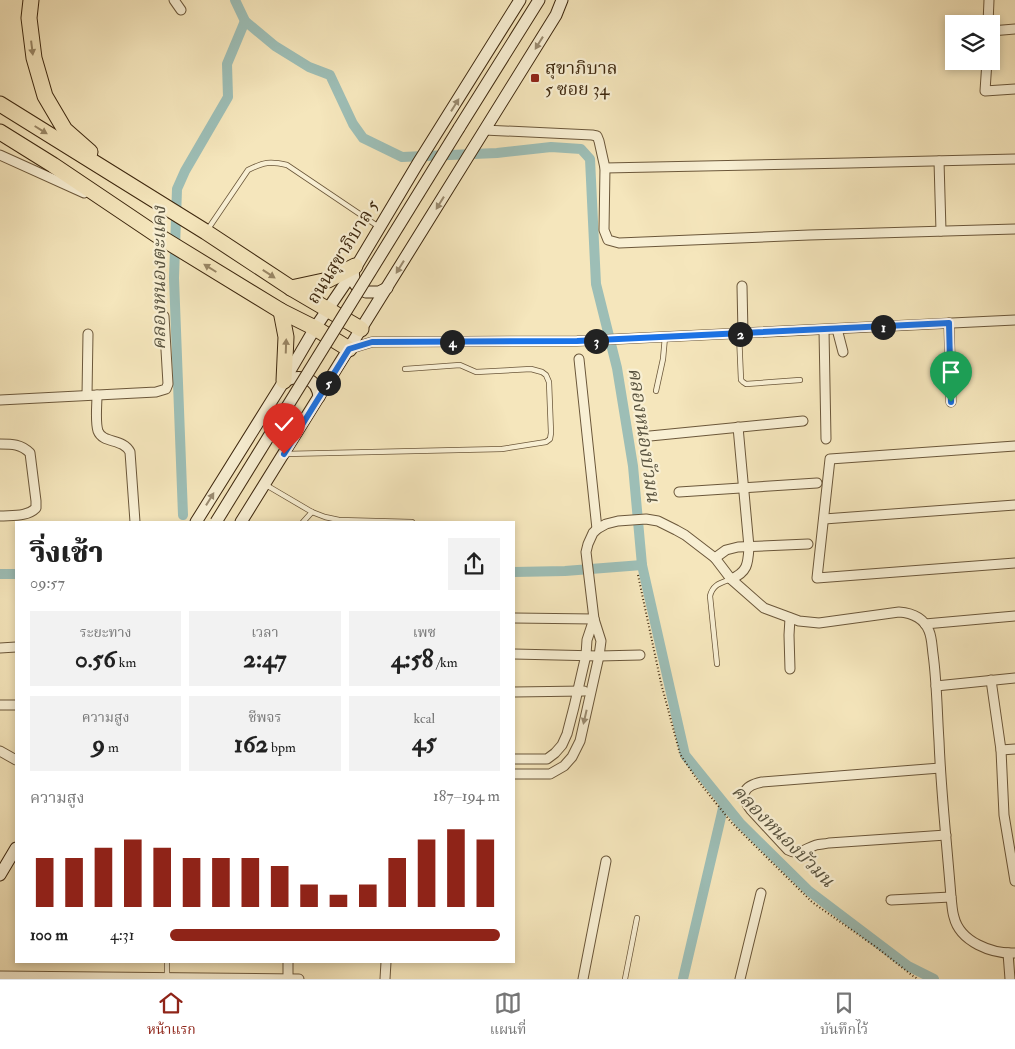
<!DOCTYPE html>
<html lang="th">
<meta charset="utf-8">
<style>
:root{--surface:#fff;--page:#f2f2f2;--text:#222;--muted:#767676;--line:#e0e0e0;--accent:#8f2418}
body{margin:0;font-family:"IM FELL Double Pica","Noto Serif Thai",serif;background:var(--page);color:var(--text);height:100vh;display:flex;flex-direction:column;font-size:19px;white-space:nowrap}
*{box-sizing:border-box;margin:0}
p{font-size:16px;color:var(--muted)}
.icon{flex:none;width:28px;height:28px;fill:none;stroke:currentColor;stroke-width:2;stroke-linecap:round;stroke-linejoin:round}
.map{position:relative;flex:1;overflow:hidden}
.details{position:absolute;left:15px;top:521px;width:500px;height:442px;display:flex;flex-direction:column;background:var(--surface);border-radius:0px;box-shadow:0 2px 8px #0003}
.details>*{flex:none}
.buttons{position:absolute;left:945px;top:15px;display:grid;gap:10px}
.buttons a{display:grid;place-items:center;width:55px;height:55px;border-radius:0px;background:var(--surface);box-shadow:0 2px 8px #0003;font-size:25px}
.pin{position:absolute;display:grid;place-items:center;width:42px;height:42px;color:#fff;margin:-51px -21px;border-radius:50% 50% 50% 0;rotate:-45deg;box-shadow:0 0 5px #0007}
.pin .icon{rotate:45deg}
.km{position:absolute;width:25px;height:25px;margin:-12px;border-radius:50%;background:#222;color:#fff;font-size:14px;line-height:25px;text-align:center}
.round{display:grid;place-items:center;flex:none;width:52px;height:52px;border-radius:0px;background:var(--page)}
.overview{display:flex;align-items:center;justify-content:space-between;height:85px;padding:0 15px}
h1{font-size:28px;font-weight:800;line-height:38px}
.metrics{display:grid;grid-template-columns:repeat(3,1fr);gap:8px;height:85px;padding:5px 15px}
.metrics div{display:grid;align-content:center;border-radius:0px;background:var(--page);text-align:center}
.metrics b{font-size:25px;font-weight:800}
.metrics small{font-size:14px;font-weight:400}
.metrics p{font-size:14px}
.chart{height:140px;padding:10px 15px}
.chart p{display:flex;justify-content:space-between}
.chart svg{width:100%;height:90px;margin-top:5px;stroke:var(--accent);stroke-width:6}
ul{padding:0 15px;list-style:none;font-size:16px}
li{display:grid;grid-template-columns:80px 60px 1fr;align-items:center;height:38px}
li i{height:12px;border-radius:6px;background:var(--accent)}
.tab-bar{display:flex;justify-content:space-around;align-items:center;height:70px;border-top:1px solid var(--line);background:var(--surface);font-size:14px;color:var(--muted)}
.tab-bar a{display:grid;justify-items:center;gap:2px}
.tab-bar .selected{color:var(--accent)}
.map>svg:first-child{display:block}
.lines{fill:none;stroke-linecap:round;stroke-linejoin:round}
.canal{stroke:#9dbeb6;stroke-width:10}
.lane-casing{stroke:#6b573a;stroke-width:6}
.street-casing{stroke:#6b573a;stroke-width:11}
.secondary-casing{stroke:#3d270e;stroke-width:13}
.highway-casing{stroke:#3d270e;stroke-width:17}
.path{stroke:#3d270e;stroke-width:2;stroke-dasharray:1 2.5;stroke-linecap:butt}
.lane{stroke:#f8efd3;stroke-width:4.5}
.street{stroke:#f8efd3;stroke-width:9}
.secondary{stroke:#f8efd3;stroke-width:11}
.highway{stroke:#f5e6bc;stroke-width:15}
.secondary-bridge-casing{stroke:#3d270e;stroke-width:13;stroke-linecap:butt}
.secondary-bridge{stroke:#f8efd3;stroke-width:11}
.oneway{fill:#9a8b70}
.oneway2{fill:#998665}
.route-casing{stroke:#fff;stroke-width:10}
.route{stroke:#1a73e8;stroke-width:6}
.poi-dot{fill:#8f2418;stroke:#f8efd3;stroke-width:2}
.labels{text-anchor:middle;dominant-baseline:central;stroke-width:4.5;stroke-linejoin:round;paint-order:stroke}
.poi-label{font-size:18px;fill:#3d270e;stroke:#f8efd3;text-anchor:start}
.street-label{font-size:18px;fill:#3d270e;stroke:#f8efd3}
.water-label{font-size:19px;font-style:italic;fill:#5a5440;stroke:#f8efd3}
</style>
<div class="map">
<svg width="1015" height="979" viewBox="0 0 1015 979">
<rect width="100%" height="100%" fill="#f5e6bc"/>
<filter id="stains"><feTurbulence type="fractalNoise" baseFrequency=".004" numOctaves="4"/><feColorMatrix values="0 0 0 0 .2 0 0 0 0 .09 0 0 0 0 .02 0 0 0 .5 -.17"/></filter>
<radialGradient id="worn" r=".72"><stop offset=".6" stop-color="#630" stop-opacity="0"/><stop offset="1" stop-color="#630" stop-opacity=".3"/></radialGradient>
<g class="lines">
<!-- canal -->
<g class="canal">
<polyline points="235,0 245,21 275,46 309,67 330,75 353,124 363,138 402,157 497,153 551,147 581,149 590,159 596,284 617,368 633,466 642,565 685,755 740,823 809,891 908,966 934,979"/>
<polyline points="183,515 174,278 177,189 185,171 228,97 227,64 245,21"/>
<polyline points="514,572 565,571 642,565"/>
<polyline points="0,574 16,574"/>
<polyline points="683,979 724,804"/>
</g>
<!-- lane casing -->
<g class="lane-casing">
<g id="lane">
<path d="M208 229 248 170C264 162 270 161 287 165L379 227"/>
<polyline points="739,334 741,380 743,382 746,384 800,380"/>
<polyline points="656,391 663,359 665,337"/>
<polyline points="285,454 502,449 546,442 550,439 551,433 549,382 546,375 542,372 531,369 476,372 460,365 405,369"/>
<polyline points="266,485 312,512 325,517 339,520 412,522"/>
<polyline points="303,522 312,512"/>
<path d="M717 664 710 596C713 584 721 583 731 579"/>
<polyline points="167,962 167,978"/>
<polyline points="625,979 637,918"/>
</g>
</g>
<!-- street casing -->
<g class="street-casing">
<g id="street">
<polyline points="174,0 181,10"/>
<polyline points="988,24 989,0"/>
<polyline points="991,31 1015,29"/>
<polyline points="987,61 985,91 1015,89"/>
<polyline points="484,130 592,135 597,136 599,141 605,168 604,230 608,240 619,243 809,235 1015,229"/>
<polyline points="0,155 84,193"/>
<polyline points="939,161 941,231"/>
<polyline points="605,168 849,163 1015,159"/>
<polyline points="742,286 743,334"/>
<polyline points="949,323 951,402"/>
<polyline points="837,329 843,352"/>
<polyline points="824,330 826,439"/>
<polyline points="349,349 372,342 577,341 1015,320"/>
<polyline points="579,359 597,529"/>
<polyline points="87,395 88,334"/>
<path d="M97 395C97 405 95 422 98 431 103 444 123 438 130 452L135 522"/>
<polyline points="0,400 156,392 166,389 168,384 164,316"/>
<polyline points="650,436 803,421"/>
<path d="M0 444C12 444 21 444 30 453L36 501V508C27 517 12 515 0 516"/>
<polyline points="1015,446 830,459 817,578 1015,563"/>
<polyline points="679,492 817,483"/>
<polyline points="824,519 1015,505"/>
<polyline points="715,558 726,550 738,547 808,544"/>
<path d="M731 579C748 572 748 563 749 547L738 427"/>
<polyline points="514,618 594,619"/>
<polyline points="925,624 1015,616"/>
<polyline points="0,648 16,647"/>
<polyline points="514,654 599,656 640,655"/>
<polyline points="790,669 789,635 790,618"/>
<polyline points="991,680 1001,750 1004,815 1015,881"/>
<polyline points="936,686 1015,678"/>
<polyline points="514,692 584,691"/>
<polyline points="0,705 16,705"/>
<polyline points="1001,750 1015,749"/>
<polyline points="0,751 16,760"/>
<polyline points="514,759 547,759 555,753 562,745 567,734 574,707 586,655 587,640 594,619"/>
<path d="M940 768 762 782C743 786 739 795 751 810L788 850C799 856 806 848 816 845 820 844 825 844 829 843L946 835"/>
<path d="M514 774H550L564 766 572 757 580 741 599 656 601 641 594 619 586 552 588 544 593 533 597 529 606 524 618 521 646 519 658 521 676 530 685 535 715 558 731 579 764 608 799 621 819 623 899 612C912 613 924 618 929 631 932 638 932 647 933 654 937 683 937 712 939 741 941 793 947 845 951 897 952 904 952 911 954 917 960 942 992 954 1015 953"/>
<polyline points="891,900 951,897"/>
<polyline points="1008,953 1010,979"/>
<polyline points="0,976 299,979"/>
<polyline points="288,978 288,962"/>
<polyline points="385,979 386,962"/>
<polyline points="583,979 606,861"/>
<polyline points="740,979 761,893"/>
</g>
</g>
<!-- secondary casing -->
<g class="secondary-casing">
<g id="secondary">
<polyline points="459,128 539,0"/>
<polyline points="353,272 355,284 358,288 366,292 379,292 387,288"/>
<path d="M284 381C300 374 317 377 319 397"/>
<polyline points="196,522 284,381 315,328 353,272 418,163 520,0"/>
<polyline points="241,522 556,15 562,0"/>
<polyline points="0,875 16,848"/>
</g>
</g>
<!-- highway casing -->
<g class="highway-casing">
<g id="highway">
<polyline points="31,0 29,18 34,58 45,96 65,130 90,152"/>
<polyline points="0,104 206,232 291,288 361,329"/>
<polyline points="0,132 53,165 160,237 281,311 315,328 349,349"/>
<polyline points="291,288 328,280 355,266"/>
<polyline points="281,311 286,337 284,381"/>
</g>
</g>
<!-- path -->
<polyline class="path" points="638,575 661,683 680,754 696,778 731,822 812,902 876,947 913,976 918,979"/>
<!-- lane -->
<use href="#lane" class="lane"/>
<!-- street -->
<use href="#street" class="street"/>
<!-- secondary -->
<use href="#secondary" class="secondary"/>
<!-- highway -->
<use href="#highway" class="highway"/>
<!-- secondary-bridge casing -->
<g class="secondary-bridge-casing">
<polyline id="secondary-bridge" points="216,522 459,128"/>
</g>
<!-- secondary-bridge -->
<use href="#secondary-bridge" class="secondary-bridge"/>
</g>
<!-- one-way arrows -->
<defs><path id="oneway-solid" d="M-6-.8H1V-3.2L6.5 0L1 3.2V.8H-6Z" transform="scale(1.25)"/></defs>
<g class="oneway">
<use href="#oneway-solid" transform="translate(539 43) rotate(122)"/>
<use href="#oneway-solid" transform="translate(455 105) rotate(-58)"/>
<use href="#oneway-solid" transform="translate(440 203) rotate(122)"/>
<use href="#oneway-solid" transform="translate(400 267) rotate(122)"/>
<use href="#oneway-solid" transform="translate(210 499) rotate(-58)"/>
<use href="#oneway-solid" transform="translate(585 717) rotate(103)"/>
</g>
<g class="oneway2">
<use href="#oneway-solid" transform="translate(32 48) rotate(83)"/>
<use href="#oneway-solid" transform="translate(41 130) rotate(32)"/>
<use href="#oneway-solid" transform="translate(210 268) rotate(-148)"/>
<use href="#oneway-solid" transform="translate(269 274) rotate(33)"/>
<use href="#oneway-solid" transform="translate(286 346) rotate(-88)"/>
</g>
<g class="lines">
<!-- route casing -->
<g class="route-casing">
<polyline id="route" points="284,454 349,349 372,342 577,341 949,323 951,402"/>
</g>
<!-- route -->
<use href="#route" class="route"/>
</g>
<!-- markers -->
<rect class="poi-dot" x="530" y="73" width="10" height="10" rx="2.5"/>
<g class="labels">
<!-- poi labels -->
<g class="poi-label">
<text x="545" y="68">สุขาภิบาล<tspan x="545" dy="21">5 ซอย 34</tspan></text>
</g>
<!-- street labels -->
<g class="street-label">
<text transform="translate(343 252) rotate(-58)">ถนนสุขาภิบาล 5</text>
</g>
<!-- water labels -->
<g class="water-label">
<text transform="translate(159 278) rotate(-90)">คลองหนองตะแคง</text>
<text transform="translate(644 435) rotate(82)">คลองหนองบัวมน</text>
<text transform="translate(783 836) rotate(45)">คลองหนองบัวมน</text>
</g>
</g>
<rect width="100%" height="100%" filter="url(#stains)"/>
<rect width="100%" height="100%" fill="url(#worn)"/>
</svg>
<div class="buttons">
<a><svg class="icon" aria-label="layers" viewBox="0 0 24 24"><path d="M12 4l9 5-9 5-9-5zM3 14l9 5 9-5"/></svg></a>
</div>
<div class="pin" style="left:951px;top:402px;background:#1e9e55"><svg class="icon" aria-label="arrive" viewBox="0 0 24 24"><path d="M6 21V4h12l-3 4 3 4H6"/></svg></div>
<div class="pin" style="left:284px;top:454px;background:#d93025"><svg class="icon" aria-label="check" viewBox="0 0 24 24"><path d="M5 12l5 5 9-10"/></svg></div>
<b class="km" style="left:883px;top:327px">1</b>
<b class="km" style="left:740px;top:334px">2</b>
<b class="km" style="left:596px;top:341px">3</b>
<b class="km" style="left:452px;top:342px">4</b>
<b class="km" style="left:328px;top:383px">5</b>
<section class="details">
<div class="overview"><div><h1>วิ่งเช้า</h1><p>09:57</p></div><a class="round"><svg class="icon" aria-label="share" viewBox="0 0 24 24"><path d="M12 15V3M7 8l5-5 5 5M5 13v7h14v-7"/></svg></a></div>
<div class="metrics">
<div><p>ระยะทาง</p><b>0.56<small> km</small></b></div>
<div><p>เวลา</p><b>2:47</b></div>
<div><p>เพซ</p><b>4:58<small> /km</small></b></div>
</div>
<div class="metrics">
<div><p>ความสูง</p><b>9<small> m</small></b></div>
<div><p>ชีพจร</p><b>162<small> bpm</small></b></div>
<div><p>kcal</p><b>45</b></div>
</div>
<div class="chart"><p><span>ความสูง</span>187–194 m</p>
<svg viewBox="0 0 160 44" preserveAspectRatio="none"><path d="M5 44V20M15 44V20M25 44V15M35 44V11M45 44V15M55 44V20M65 44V20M75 44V20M85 44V24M95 44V33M105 44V38M115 44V33M125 44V20M135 44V11M145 44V6M155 44V11"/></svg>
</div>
<ul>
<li><b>100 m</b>4:31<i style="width:100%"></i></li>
</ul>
</section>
</div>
<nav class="tab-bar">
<a class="selected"><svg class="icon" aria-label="home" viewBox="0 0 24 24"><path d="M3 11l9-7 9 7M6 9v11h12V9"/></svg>หน้าแรก</a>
<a><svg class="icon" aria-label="map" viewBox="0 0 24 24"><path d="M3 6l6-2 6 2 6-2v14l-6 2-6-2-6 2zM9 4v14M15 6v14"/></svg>แผนที่</a>
<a><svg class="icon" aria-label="saved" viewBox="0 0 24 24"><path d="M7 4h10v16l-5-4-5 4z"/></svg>บันทึกไว้</a>
</nav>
